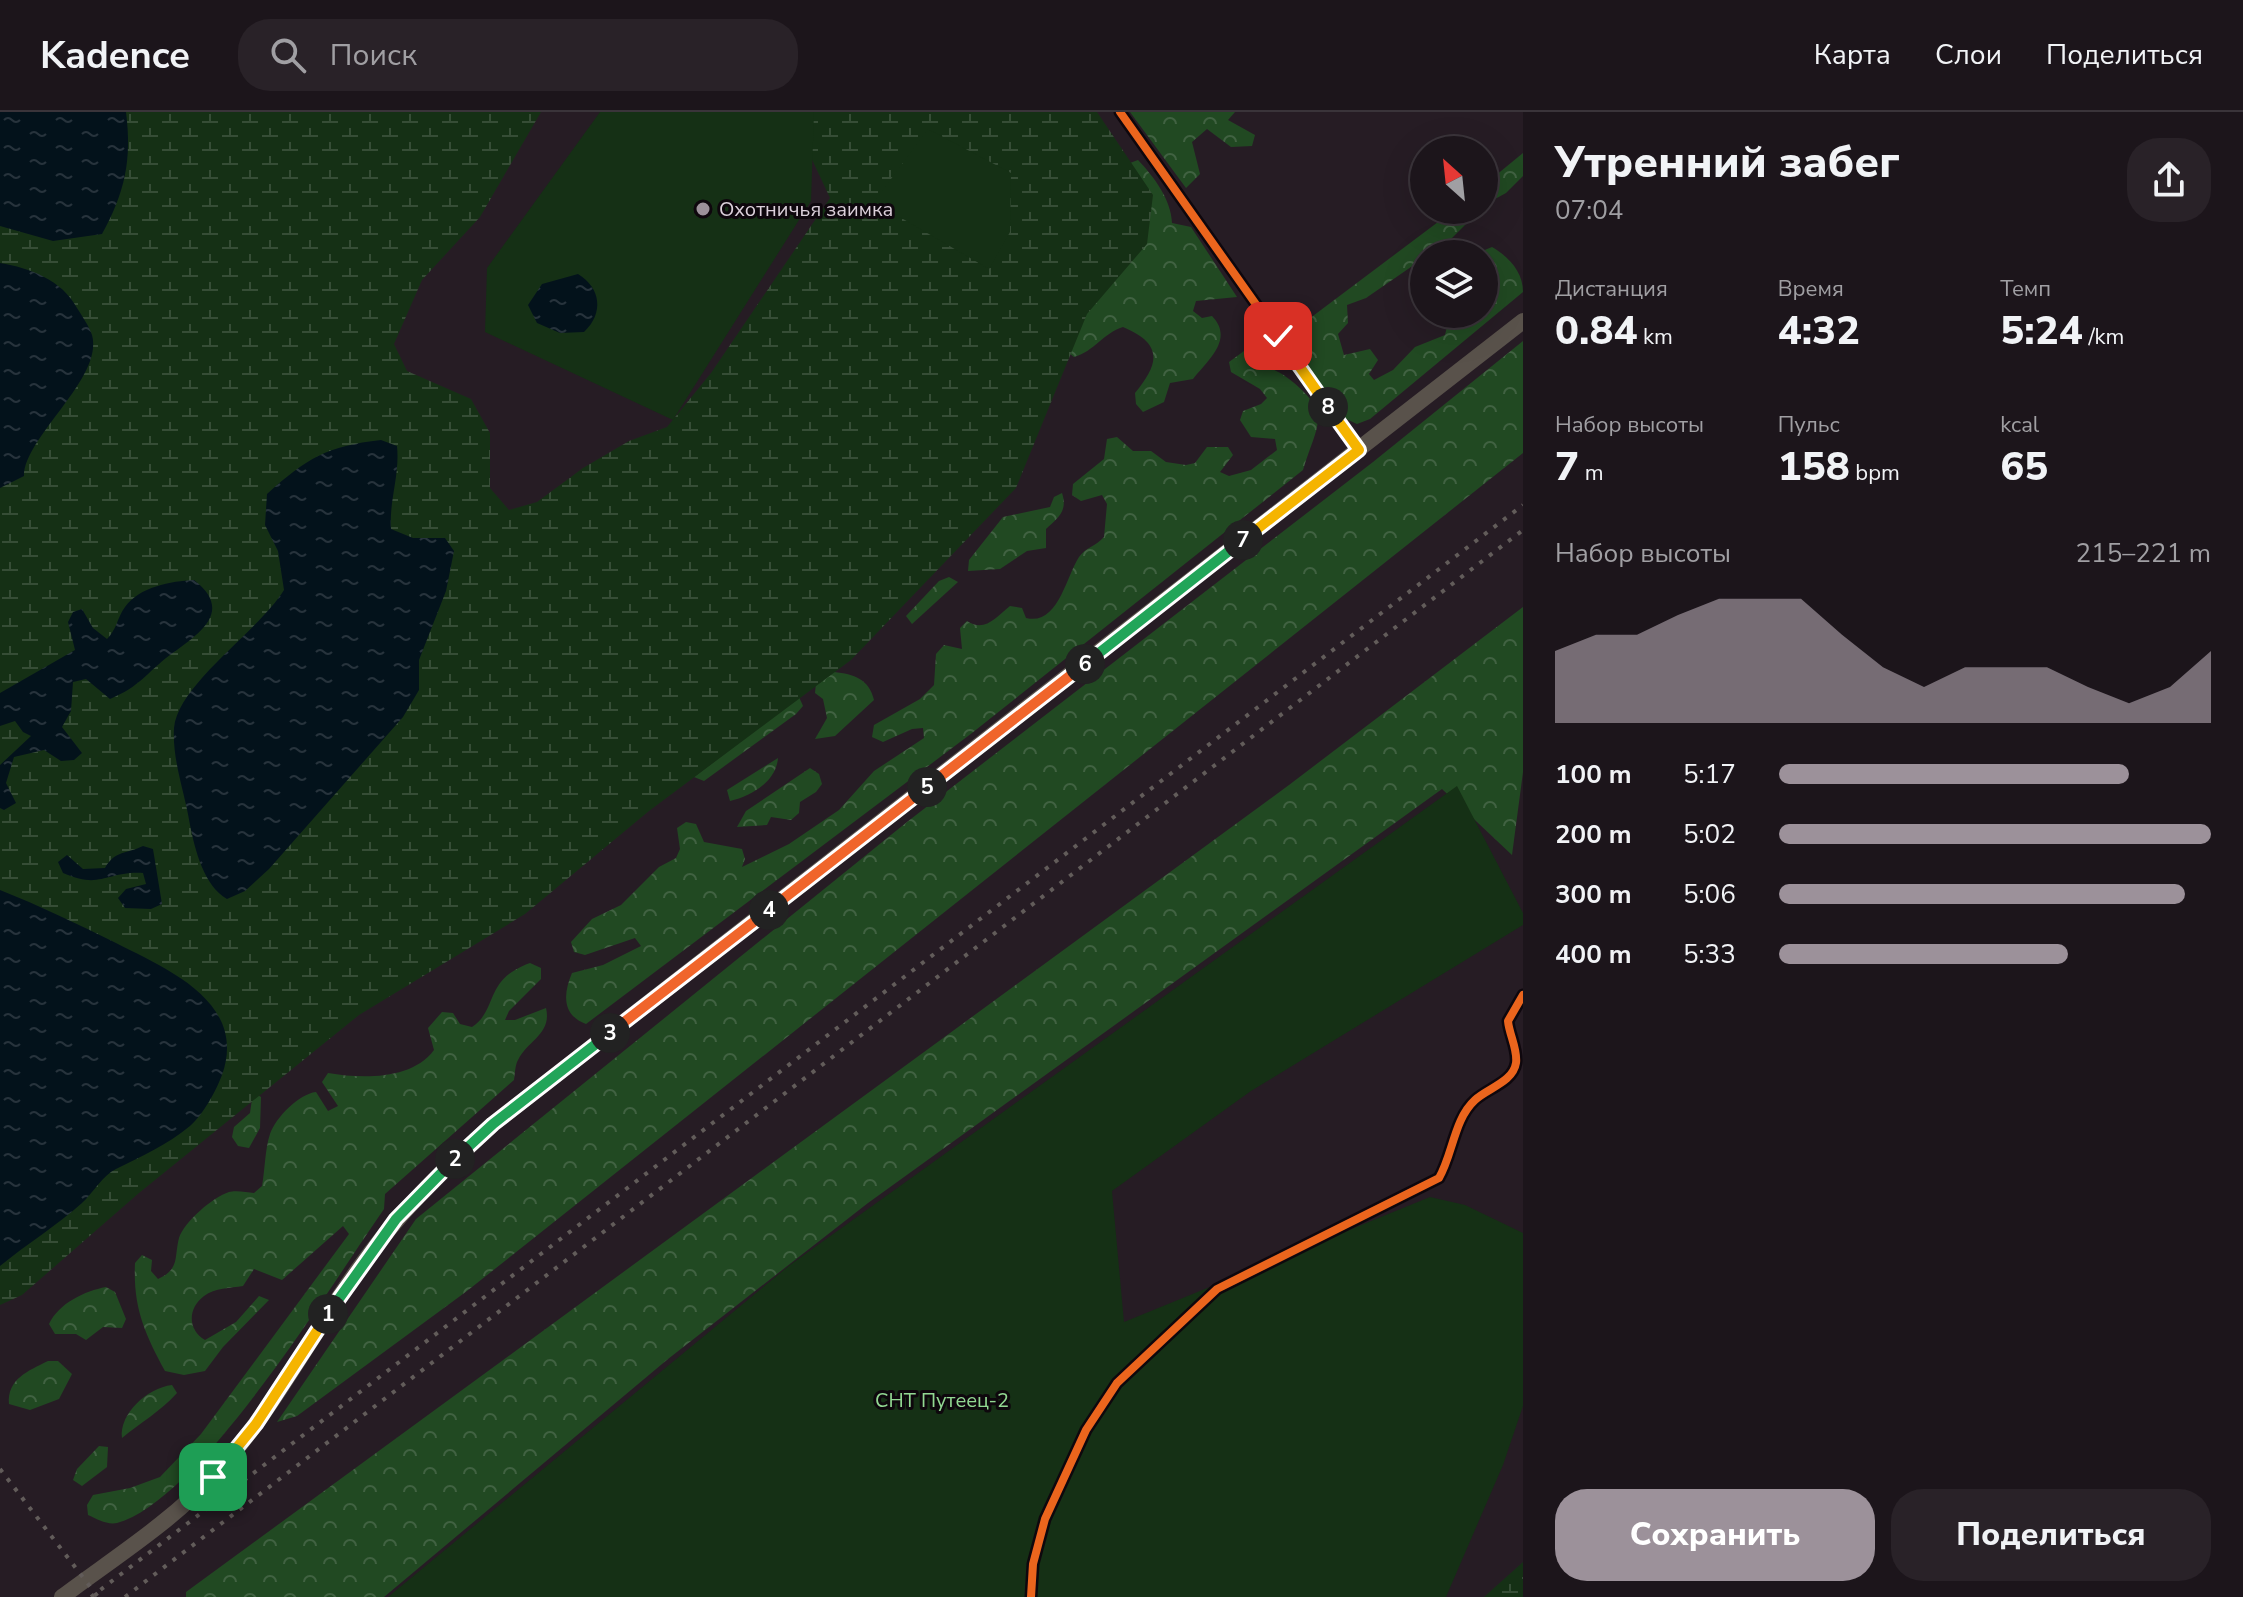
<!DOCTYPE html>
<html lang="ru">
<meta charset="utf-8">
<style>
:root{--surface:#1c151b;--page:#292228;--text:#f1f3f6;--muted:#a09fa3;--line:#3a343a;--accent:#9c919a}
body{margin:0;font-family:"Nunito Sans",sans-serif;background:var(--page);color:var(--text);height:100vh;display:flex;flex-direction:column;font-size:30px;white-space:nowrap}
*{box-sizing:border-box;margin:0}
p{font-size:26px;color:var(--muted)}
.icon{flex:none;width:44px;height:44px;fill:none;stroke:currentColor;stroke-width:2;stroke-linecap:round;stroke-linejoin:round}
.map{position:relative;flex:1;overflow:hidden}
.drawer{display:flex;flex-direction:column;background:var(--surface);width:720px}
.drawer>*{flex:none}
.needle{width:52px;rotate:333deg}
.tools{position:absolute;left:1410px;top:24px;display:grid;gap:16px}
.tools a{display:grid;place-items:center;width:88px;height:88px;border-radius:50%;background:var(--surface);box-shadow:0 8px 32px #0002,0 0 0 2px var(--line);font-size:40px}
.pin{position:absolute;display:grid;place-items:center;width:68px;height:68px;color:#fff;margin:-34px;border-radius:16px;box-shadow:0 4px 12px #0006}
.km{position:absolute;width:40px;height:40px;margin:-20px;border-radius:50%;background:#222;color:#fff;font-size:22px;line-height:40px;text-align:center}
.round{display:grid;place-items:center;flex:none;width:84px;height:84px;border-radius:32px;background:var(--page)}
.head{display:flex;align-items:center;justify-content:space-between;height:136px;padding:0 32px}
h1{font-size:44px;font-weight:800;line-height:60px}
.stats{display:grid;grid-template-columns:repeat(3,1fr);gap:12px;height:136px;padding:8px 32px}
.stats div{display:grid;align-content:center}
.stats b{font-size:40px;font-weight:800}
.stats small{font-size:22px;font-weight:400}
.stats p{font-size:22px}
.chart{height:224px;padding:16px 32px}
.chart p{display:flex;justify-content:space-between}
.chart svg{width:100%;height:144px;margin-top:8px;fill:var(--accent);opacity:.7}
.button{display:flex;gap:16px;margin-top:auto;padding:16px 32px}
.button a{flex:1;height:92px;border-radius:32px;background:var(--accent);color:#fff;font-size:32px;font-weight:800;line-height:92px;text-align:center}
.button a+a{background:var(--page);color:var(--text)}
ul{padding:0 32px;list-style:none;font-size:26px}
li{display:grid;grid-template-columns:128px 96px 1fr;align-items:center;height:60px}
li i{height:20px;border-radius:10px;background:var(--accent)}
header{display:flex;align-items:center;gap:48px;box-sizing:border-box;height:112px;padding:0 40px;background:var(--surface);border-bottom:2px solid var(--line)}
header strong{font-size:38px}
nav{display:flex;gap:44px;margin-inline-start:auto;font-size:28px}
.search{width:560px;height:72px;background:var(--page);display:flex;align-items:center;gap:20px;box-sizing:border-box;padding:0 28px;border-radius:32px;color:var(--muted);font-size:30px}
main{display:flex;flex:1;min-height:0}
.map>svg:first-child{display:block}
.forest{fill:url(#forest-crowns)}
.wetland{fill:url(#wetland-marsh)}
.garden{fill:#153015}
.water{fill:url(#water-ripples)}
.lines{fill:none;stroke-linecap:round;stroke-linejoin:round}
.minor{stroke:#56504b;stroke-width:11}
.secondary{stroke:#59524b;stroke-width:16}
.rail{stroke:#625c5a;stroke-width:4;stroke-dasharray:4 8;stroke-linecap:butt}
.cycleway-casing{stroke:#0e070d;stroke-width:13}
.cycleway{stroke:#eb651d;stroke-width:8}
.split-1-casing{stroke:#fff;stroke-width:16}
.split-2-casing{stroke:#fff;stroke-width:16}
.split-3-casing{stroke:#fff;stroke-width:16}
.split-4-casing{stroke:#fff;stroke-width:16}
.split-5-casing{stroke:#fff;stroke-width:16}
.split-6-casing{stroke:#fff;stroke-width:16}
.split-7-casing{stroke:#fff;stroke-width:16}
.split-8-casing{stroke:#fff;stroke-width:16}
.split-9-casing{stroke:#fff;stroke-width:16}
.split-1{stroke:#f5b400;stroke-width:10}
.split-2{stroke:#22a559;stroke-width:10}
.split-3{stroke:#22a559;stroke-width:10}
.split-4{stroke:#f0652b;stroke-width:10}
.split-5{stroke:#f0652b;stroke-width:10}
.split-6{stroke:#f0652b;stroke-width:10}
.split-7{stroke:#22a559;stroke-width:10}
.split-8{stroke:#f5b400;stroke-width:10}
.split-9{stroke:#f5b400;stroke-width:10}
.poi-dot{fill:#9c919a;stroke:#0e070d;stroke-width:3}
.labels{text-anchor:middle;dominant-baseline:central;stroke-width:6;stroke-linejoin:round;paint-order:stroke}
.poi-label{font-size:20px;fill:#dbd0da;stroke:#0e070d;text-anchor:start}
.park-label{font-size:20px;fill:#92d892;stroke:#0e070d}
</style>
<header>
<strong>Kadence</strong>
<div class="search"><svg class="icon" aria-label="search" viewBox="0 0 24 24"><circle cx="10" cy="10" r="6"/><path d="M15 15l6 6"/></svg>Поиск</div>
<nav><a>Карта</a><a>Слои</a><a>Поделиться</a></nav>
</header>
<main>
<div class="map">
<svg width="1523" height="1485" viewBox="0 0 1523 1485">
<defs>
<pattern id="forest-crowns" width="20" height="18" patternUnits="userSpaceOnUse" patternTransform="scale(2)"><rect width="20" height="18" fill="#214922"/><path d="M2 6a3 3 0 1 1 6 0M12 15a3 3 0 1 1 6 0" fill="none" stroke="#416242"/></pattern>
<pattern id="wetland-marsh" width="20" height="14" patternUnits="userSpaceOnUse" patternTransform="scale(2)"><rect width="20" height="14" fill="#153015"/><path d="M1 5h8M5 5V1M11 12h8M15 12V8" fill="none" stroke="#364d36"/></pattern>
<pattern id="water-ripples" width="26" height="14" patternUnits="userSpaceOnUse" patternTransform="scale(2)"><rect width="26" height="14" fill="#03121b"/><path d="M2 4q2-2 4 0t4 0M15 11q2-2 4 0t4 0" fill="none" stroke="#27333c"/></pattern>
</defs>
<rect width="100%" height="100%" fill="#261c24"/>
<!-- forest -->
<g class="forest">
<polygon points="1130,0 1235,0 1228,8 1255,23 1252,34 1231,35 1207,17 1192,30 1200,62 1186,76"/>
<polygon points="1523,41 1523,64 1506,81 1484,93 1484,73"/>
<path d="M1138 48C1154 65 1171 87 1172 111L1191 115 1237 185 1196 189 1193 199 1202 206 1212 204C1234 227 1209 247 1193 267L1170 271 1164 290 1143 300 1136 292 1135 281C1159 252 1164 232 1123 215 1103 221 1095 239 1074 245L1066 239 1130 51Z"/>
<path d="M1454 98H1464L1467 111 1443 135 1424 142V146L1366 186 1347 193 1348 211 1338 222 1344 243 1370 237 1378 248 1369 262 1374 268 1393 258 1415 235 1445 223 1450 202H1484V142H1475L1492 135C1509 145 1523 160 1523 180L1370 307 1357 312 1344 306 1285 225Z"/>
<polygon points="1523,229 1523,341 467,1179 297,1304 277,1310 416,1107 907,710 1373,350"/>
<path d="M1244 239 1263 244C1275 264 1275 255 1289 267 1334 302 1316 313 1303 358L972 621 586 912C562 903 563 882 572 861L603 853 641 834 635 826 585 843 574 840 571 830 592 807 621 793 659 755 676 746 680 737 677 716 686 710 696 712 704 730 742 737 745 747 742 755 789 732 839 698 874 659 924 626 923 616 912 617 883 630 872 625 874 613 920 587 934 573 936 542 944 533 962 537 960 516 967 509C985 521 996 505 1010 494L1022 496 1026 506C1058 514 1066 465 1079 445 1085 436 1096 434 1104 425L1107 392 1102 383 1081 389 1072 383 1073 372 1104 347 1107 327 1117 325 1133 339H1151L1166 350 1186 353 1195 351 1207 335H1228L1233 343 1220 360 1229 364 1251 358 1277 338 1275 327 1251 325 1240 308 1243 299 1261 292 1267 286 1260 277 1231 260 1229 250Z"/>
<path d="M1062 381C1068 399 1058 406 1046 417V436L1027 439 1000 457 968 459 969 448 1003 405 1050 395 1054 385Z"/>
<polygon points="949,465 958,470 912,512 906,504 939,469"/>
<polygon points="1523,495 1523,660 1512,743 1442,677 868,1091 668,1247 384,1485 186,1485 186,1480 1289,673"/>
<path d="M834 560C854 562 869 567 874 588L835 624 815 627 827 606 823 587 815 581 816 571Z"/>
<polygon points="799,585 803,594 796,602 704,669 694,665"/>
<path d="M778 646C776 670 751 684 730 689L727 678Z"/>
<polygon points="810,656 819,662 822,672 816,680 800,690 799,701 791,708 771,705 767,713 737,715 746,699"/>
<path d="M530 851 541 856V867L509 899 505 908H515L546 896C552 922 528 928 518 948 515 953 515 962 514 968L385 1082 384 1097C332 1171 201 1388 117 1411 107 1413 97 1407 88 1403L87 1393 93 1383 130 1376 160 1365 201 1322 349 1122 343 1114 282 1168 254 1157 243 1174C230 1176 215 1176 204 1184 187 1197 188 1218 205 1228L236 1210 259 1184 269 1188 223 1235 205 1259 184 1263 165 1259C144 1220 133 1195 135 1151L142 1143 152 1148 151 1159 158 1167C180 1157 174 1146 179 1126 184 1110 213 1085 229 1080 235 1078 247 1080 254 1081L262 1074C265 1057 265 1037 270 1022 276 1005 299 982 316 980L328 999 338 994 322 970 328 961C362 967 412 968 434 938L428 916 442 900 453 901 460 912 472 915C499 897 483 868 530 851Z"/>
<polygon points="253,980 261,985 260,1016 249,1036 238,1034 232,1025 234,1015 250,1001"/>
<path d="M106 1175 115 1180 126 1207 122 1216 103 1215 86 1228 76 1222H55L49 1212C59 1191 85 1179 106 1175Z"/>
<path d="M48 1249H58L72 1262 59 1287 30 1298 9 1292C7 1267 28 1259 48 1249Z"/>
<path d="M172 1273 177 1281C160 1300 141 1310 122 1326 119 1302 147 1276 172 1273Z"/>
<polygon points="99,1334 108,1335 107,1355 82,1374 73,1368 77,1357"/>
</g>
<!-- wetland -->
<g class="wetland">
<polygon points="0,0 541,0 480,105 422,168 394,232 407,259 471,287 490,321 490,376 509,398 537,390 583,356 629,329 667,315 711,261 830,86 802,26 800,0 1097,0 1153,83 1147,132 1087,202 1016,376 851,548 649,699 525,802 359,903 139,1081 22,1183 0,1193"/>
<polygon points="1523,1450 1523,1485 1484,1485"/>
</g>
<!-- garden -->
<g class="garden">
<polygon points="600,0 814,0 811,89 673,308 485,220 487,156"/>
<polygon points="928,17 1011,61 1010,120 989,157 874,90"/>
<polygon points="1457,674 1523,801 1523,813 1251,979 1112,1079 1124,1210 1430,1085 1465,1093 1523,1121 1523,1294 1503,1353 1446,1485 388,1485 790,1153"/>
</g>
<!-- water -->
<g class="water">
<path d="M0 0H126C132 48 125 80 102 122L53 129 0 114Z"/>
<path d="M0 151C30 156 62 168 77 196 82 204 89 214 92 223 104 266 24 325 24 364L0 376Z"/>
<path d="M578 162C601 176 604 201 584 220L560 221 537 211 528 193 542 172Z"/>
<path d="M381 328 397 334C400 363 389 388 391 417L413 426H445L454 439 446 479 419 548V578L403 605 269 757 245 779 227 787C204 774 195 738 190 713 185 681 172 648 174 616 178 572 258 520 284 478L278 439 265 413 267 382C307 346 327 334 381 328Z"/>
<path d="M194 468C235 500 198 522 170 543 146 561 141 574 110 587L86 567 73 570 71 599 62 615 82 641 74 648 61 649 44 638 14 645 6 671 16 691 4 698 0 696V653L31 624 23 620 15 609 0 614V581L75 538 68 510 73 500 82 497 93 516 107 527C117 517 117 506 125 495 139 475 171 469 194 468Z"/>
<path d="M143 734 153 737 162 792 151 797 125 796 118 786 126 777 146 772 143 761C106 759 101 778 63 761L58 750 67 743 83 757 105 756C115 738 127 742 143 734Z"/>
<path d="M0 778C40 794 78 812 116 831 167 857 248 890 222 963 216 979 203 1003 190 1014 167 1033 142 1044 116 1057 103 1063 93 1081 82 1091 56 1114 27 1132 0 1154Z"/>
</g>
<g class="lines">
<!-- minor -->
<g class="minor">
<polyline points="1120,0 1359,338"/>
<path d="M1031 1485 1033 1452 1045 1407 1086 1318 1117 1271 1217 1177 1439 1066C1453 1042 1454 1007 1475 988 1488 976 1513 970 1516 951 1518 938 1509 922 1508 909L1523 883"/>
</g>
<!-- secondary -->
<path class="secondary" d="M62 1485C111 1448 173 1409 214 1363 271 1302 309 1226 357 1159 397 1102 442 1059 493 1012L1523 209"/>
<!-- rail -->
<g class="rail">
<polyline points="0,1357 98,1485"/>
<polyline points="91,1485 1523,393"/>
<polyline points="125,1485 1523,418"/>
</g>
<!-- cycleway casing -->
<g class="cycleway-casing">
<g id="cycleway">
<polyline points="1120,0 1359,338"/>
<path d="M1031 1485 1033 1452 1045 1407 1086 1318 1117 1271 1217 1177 1439 1066C1453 1042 1454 1007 1475 988 1488 976 1513 970 1516 951 1518 938 1509 922 1508 909L1523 883"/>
</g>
</g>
<!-- cycleway -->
<use href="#cycleway" class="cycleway"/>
</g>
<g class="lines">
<!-- split-1 casing -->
<g class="split-1-casing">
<polyline id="split-1" points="213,1365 256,1312 328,1202"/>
</g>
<!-- split-2 casing -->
<g class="split-2-casing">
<polyline id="split-2" points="328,1202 396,1107 455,1047"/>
</g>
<!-- split-3 casing -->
<g class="split-3-casing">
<polyline id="split-3" points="455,1047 493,1012 610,921"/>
</g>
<!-- split-4 casing -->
<g class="split-4-casing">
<polyline id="split-4" points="610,921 769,798"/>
</g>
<!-- split-5 casing -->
<g class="split-5-casing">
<polyline id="split-5" points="769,798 927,675"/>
</g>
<!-- split-6 casing -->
<g class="split-6-casing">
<polyline id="split-6" points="927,675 1085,552"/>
</g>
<!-- split-7 casing -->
<g class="split-7-casing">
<polyline id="split-7" points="1085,552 1243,428"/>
</g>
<!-- split-8 casing -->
<g class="split-8-casing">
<polyline id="split-8" points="1243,428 1359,338 1328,295"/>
</g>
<!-- split-9 casing -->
<g class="split-9-casing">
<polyline id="split-9" points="1278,224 1328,295"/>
</g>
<!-- split-1 -->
<use href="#split-1" class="split-1"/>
<!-- split-2 -->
<use href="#split-2" class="split-2"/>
<!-- split-3 -->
<use href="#split-3" class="split-3"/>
<!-- split-4 -->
<use href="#split-4" class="split-4"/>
<!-- split-5 -->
<use href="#split-5" class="split-5"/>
<!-- split-6 -->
<use href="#split-6" class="split-6"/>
<!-- split-7 -->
<use href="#split-7" class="split-7"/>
<!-- split-8 -->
<use href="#split-8" class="split-8"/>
<!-- split-9 -->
<use href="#split-9" class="split-9"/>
</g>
<!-- markers -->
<circle class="poi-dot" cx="703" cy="97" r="8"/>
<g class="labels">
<!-- poi labels -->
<g class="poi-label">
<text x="719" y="97">Охотничья заимка</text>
</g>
<!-- park labels -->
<g class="park-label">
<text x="942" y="1288">СНТ Путеец-2</text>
</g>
</g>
</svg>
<div class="tools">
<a><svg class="needle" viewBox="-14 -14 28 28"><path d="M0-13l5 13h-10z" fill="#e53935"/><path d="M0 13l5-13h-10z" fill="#a09fa3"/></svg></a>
<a><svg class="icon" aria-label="layers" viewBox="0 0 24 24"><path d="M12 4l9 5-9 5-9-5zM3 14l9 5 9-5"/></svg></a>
</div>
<div class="pin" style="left:213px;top:1365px;background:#1e9e55"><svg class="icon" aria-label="arrive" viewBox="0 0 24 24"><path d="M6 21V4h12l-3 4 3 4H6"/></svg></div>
<div class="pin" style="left:1278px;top:224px;background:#d93025"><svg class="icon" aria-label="check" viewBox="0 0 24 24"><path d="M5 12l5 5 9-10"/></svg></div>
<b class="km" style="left:328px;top:1202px">1</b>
<b class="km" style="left:455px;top:1047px">2</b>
<b class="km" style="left:610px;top:921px">3</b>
<b class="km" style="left:769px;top:798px">4</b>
<b class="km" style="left:927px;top:675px">5</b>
<b class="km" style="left:1085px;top:552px">6</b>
<b class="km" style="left:1243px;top:428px">7</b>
<b class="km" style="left:1328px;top:295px">8</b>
</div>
<section class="drawer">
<div class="head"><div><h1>Утренний забег</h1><p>07:04</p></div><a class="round"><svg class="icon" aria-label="share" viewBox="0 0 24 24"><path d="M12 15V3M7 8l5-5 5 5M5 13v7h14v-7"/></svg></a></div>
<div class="stats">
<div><p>Дистанция</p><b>0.84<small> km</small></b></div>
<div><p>Время</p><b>4:32</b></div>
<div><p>Темп</p><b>5:24<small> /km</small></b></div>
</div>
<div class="stats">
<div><p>Набор высоты</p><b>7<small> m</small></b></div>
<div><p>Пульс</p><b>158<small> bpm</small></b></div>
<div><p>kcal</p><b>65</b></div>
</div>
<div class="chart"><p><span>Набор высоты</span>215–221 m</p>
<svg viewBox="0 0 160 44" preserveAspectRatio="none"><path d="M0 44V22L10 17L20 17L30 11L40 6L50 6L60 6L70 17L80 27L90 33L100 27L110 27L120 27L130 33L140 38L150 33L160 22V44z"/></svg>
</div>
<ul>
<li><b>100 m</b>5:17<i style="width:81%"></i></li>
<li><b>200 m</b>5:02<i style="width:100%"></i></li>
<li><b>300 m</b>5:06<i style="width:94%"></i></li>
<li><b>400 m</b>5:33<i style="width:67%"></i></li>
</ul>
<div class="button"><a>Сохранить</a><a>Поделиться</a></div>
</section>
</main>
